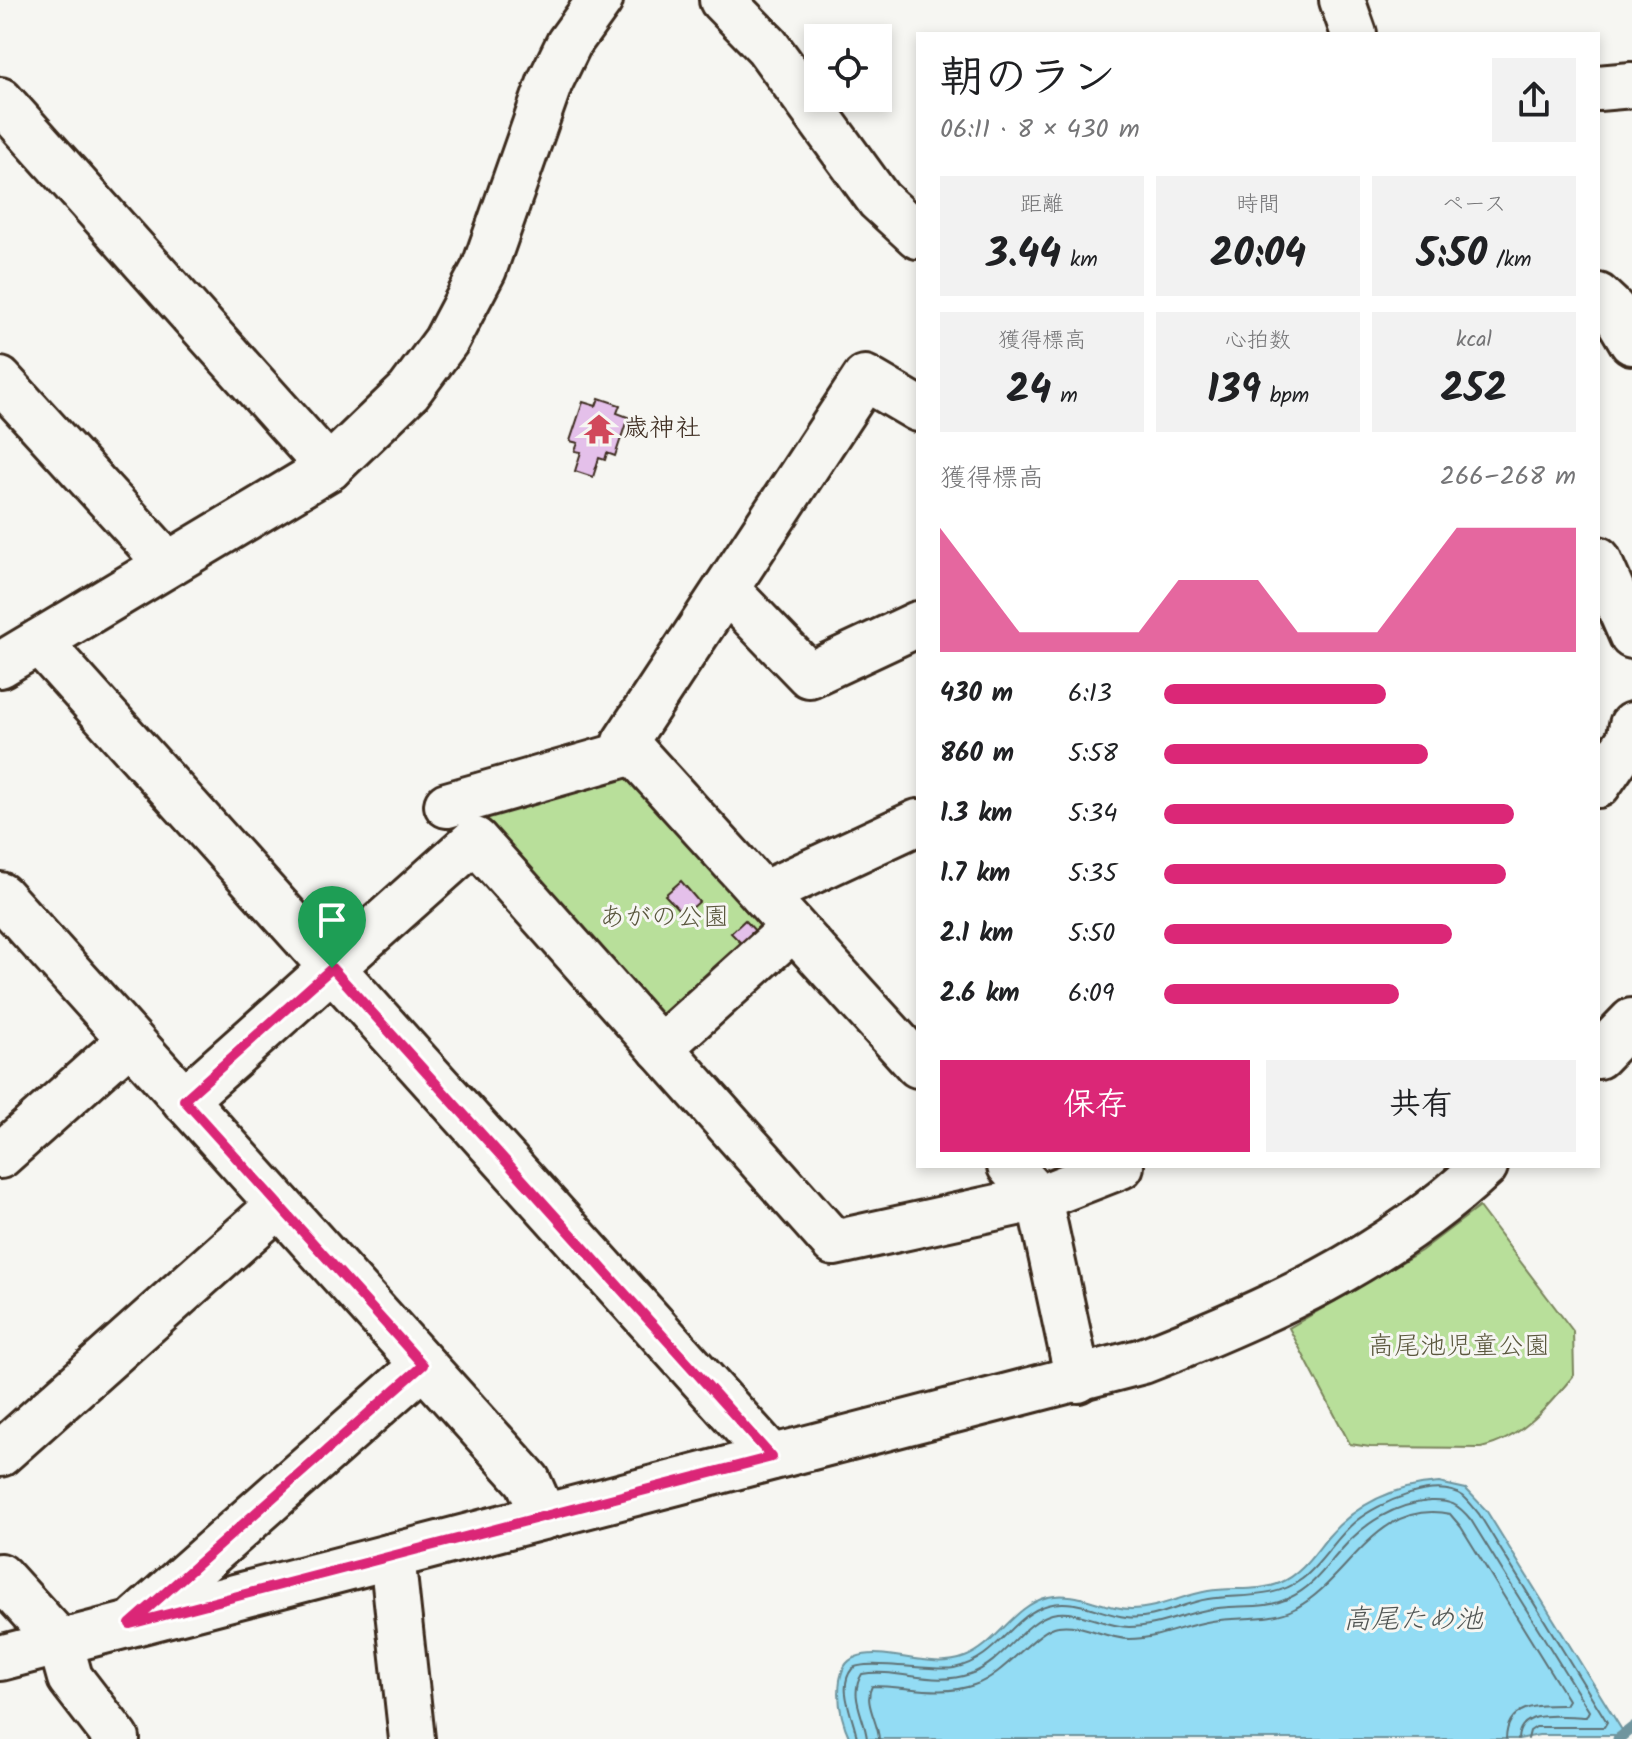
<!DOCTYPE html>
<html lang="ja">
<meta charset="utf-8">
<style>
:root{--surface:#fff;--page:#f2f2f2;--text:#202124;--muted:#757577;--accent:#db2777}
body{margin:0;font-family:Kalam,"Klee One",sans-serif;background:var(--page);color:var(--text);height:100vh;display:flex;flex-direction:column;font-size:30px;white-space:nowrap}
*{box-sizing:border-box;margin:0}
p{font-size:26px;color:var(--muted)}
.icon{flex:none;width:44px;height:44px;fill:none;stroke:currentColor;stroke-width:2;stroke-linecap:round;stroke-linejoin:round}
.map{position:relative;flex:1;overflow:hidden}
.details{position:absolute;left:916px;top:32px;width:684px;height:1136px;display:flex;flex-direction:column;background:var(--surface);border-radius:0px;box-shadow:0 4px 12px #0003}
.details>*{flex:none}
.buttons{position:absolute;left:804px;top:24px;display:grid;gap:16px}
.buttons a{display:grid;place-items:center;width:88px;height:88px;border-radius:0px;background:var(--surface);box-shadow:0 4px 12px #0003;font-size:40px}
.pin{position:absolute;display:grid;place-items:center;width:68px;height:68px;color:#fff;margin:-82px -34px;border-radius:50% 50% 50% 0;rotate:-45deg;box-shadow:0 0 8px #0007}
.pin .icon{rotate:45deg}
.round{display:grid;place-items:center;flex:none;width:84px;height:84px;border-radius:0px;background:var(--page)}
.overview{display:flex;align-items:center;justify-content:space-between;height:136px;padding:0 24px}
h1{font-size:44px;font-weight:800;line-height:60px}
.metrics{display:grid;grid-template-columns:repeat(3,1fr);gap:12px;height:136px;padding:8px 24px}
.metrics div{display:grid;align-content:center;border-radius:0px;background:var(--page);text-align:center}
.metrics b{font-size:40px;font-weight:800}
.metrics small{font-size:22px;font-weight:400}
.metrics p{font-size:22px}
.chart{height:224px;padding:16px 24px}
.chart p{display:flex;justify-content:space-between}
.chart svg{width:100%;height:144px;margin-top:8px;fill:var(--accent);opacity:.7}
.cta{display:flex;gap:16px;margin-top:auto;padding:16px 24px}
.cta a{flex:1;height:92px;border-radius:0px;background:var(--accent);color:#fff;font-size:32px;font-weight:800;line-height:92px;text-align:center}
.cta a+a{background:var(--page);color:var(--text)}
ul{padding:0 24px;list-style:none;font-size:26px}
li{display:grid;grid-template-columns:128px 96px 1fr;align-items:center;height:60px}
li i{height:20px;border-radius:10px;background:var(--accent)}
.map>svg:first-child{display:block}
.green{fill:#b8df9a;stroke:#7a845c;stroke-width:2}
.water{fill:#93dcf4;stroke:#70959e;stroke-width:2}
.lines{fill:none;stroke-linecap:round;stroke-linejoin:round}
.shore{stroke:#5e7174;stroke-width:2}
.stream{stroke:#70959e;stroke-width:11}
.building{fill:#e4c0ea;stroke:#3b2a1e;stroke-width:2}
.minor-casing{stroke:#3b2a1e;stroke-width:50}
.minor{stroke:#f6f6f2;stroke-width:44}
.route-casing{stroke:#fff;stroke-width:16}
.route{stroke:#db2777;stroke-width:10}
.labels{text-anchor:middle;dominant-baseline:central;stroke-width:6;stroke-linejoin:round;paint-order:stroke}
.poi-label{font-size:26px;fill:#3b2a1e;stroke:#f6f6f2;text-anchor:start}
.park-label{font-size:26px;fill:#5a573d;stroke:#f6f6f2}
.water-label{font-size:28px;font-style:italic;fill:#515654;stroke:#f6f6f2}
</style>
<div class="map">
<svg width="1632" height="1739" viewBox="0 0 1632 1739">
<rect width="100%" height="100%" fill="#f6f6f2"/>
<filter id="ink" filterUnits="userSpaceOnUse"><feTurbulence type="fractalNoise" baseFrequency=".0125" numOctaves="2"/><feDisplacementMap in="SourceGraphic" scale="16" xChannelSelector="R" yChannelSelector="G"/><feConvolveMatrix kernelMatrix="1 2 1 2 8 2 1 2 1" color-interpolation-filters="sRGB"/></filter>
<g filter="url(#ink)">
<!-- green -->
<g class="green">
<polygon points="627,768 775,930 665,1029 487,833 488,806"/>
<path d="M1479 1207 1573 1331 1574 1375C1548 1406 1522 1439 1481 1448L1370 1447 1350 1444 1289 1328 1421 1251Z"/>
</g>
<!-- water -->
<path class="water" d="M1439 1483 1466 1489 1486 1510 1625 1735H1539L1519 1739H850C841 1720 837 1701 840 1680 842 1670 845 1661 856 1657 886 1646 929 1671 965 1657 997 1645 1014 1605 1048 1597 1076 1590 1103 1609 1131 1609 1159 1609 1182 1595 1208 1591 1231 1587 1259 1592 1280 1583 1302 1574 1314 1554 1328 1537 1357 1503 1395 1486 1439 1483Z"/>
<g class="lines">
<!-- shore -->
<g class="shore">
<path d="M857 1739C855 1720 836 1688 852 1669 862 1658 933 1672 954 1668 998 1659 1012 1615 1048 1605 1074 1597 1101 1614 1126 1617 1155 1621 1181 1603 1208 1599 1241 1594 1274 1600 1302 1579 1323 1563 1335 1538 1356 1521 1378 1503 1436 1477 1463 1496 1469 1501 1474 1508 1479 1514L1607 1722 1604 1727H1536L1530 1731 1528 1739"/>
<path d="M867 1739C865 1717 848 1696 862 1674 898 1668 933 1687 970 1674 1003 1663 1022 1622 1052 1614 1078 1608 1104 1627 1129 1627 1157 1627 1180 1615 1206 1610 1233 1603 1264 1611 1289 1598 1313 1587 1325 1568 1342 1549 1364 1523 1395 1504 1430 1501 1450 1500 1458 1504 1471 1520L1589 1711 1586 1717C1563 1717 1520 1707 1518 1739"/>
<path d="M879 1739C878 1721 863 1703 872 1686 907 1686 940 1697 974 1685 1005 1675 1036 1629 1058 1626 1081 1622 1106 1639 1129 1639 1159 1639 1184 1625 1212 1621 1239 1616 1271 1622 1296 1608 1349 1580 1376 1498 1450 1514L1461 1527 1568 1700 1565 1705C1538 1705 1507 1704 1506 1739"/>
</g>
<!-- stream -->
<polyline class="stream" points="1618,1739 1632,1728"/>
</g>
<!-- building -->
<g class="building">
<polygon points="599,398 620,405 617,413 628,417 615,456 607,453 605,460 599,458 593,477 575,471 581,452 575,451 578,443 570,441 583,402 596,406"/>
<polygon points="681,881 699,902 684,915 665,895"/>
<polygon points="745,920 757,933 743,945 731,933"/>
</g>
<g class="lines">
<!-- minor casing -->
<g class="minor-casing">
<g id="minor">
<polyline points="722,0 767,46 879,200 918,236"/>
<polyline points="1342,0 1354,34"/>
<polyline points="1598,88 1632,85"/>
<polyline points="0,100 329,468"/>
<polyline points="1598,296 1613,310 1632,342"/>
<polyline points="0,380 167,563"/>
<polyline points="918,409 865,378 625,742 918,1065"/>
<polyline points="1598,559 1632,636"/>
<polyline points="726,589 809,675 918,624"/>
<polyline points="39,642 772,1457"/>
<polyline points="0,665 329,468 409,391 446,341 484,269 550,82 569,43 600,0"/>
<polyline points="1598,785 1629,740 1632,725"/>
<polyline points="447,805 633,752"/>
<polyline points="763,894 918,822"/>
<polyline points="0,895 528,1481 544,1517"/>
<polyline points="660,1048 793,928"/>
<polyline points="1598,1056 1632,1021"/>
<polyline points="184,1100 475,840 834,1243 1039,1198 1121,1166"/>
<polyline points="0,1156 130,1040"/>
<polyline points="1010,1166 1039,1198 1078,1380"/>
<polyline points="0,1454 279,1205"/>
<polyline points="392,1556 412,1739"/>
<polyline points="0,1576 60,1642 70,1678 117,1739"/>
<polyline points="138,1618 423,1365"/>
<path d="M0 1658 1143 1361C1268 1312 1385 1260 1485 1166"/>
</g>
</g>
<!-- minor -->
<use href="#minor" class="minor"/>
</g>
</g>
<g class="lines" filter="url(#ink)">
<!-- route casing -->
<g class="route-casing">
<polygon id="route" points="332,968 772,1457 130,1624 423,1365 184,1100"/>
</g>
<!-- route -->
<use href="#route" class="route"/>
</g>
<!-- icons -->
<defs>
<g id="temple-bare" transform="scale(2.4)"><path d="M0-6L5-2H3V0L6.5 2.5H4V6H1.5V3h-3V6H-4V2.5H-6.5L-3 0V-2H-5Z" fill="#d1495b" stroke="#f6f6f2" stroke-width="2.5" paint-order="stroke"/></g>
</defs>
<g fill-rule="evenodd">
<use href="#temple-bare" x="599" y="429"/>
</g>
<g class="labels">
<!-- poi labels -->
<g class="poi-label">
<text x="623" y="429">歳神社</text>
</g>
<!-- park labels -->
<g class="park-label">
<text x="664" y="918">あがの公園</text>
<text x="1459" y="1347">高尾池児童公園</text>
</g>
<!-- water labels -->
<g class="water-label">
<text x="1413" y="1620">高尾ため池</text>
</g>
</g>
</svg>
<div class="buttons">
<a><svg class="icon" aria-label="locate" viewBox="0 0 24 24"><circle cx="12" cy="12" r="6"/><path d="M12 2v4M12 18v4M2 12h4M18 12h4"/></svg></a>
</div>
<div class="pin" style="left:332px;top:968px;background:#1e9e55"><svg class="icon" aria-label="arrive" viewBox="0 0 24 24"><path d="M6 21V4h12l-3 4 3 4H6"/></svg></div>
<section class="details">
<div class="overview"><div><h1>朝のラン</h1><p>06:11 · 8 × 430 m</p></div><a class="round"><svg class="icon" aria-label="share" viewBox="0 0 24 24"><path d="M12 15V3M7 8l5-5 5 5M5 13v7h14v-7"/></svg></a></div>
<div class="metrics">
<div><p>距離</p><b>3.44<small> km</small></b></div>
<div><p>時間</p><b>20:04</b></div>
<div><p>ペース</p><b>5:50<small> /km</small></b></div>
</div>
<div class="metrics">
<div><p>獲得標高</p><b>24<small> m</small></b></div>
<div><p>心拍数</p><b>139<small> bpm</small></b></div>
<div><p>kcal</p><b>252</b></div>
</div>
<div class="chart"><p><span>獲得標高</span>266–268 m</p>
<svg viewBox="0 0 160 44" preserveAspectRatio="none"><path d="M0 44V6L10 22L20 38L30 38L40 38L50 38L60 22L70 22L80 22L90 38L100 38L110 38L120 22L130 6L140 6L150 6L160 6V44z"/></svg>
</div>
<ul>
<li><b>430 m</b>6:13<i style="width:54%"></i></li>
<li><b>860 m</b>5:58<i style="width:64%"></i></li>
<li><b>1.3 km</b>5:34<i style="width:85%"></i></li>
<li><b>1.7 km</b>5:35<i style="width:83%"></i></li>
<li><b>2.1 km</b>5:50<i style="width:70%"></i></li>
<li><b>2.6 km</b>6:09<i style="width:57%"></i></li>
</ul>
<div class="cta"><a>保存</a><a>共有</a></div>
</section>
</div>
